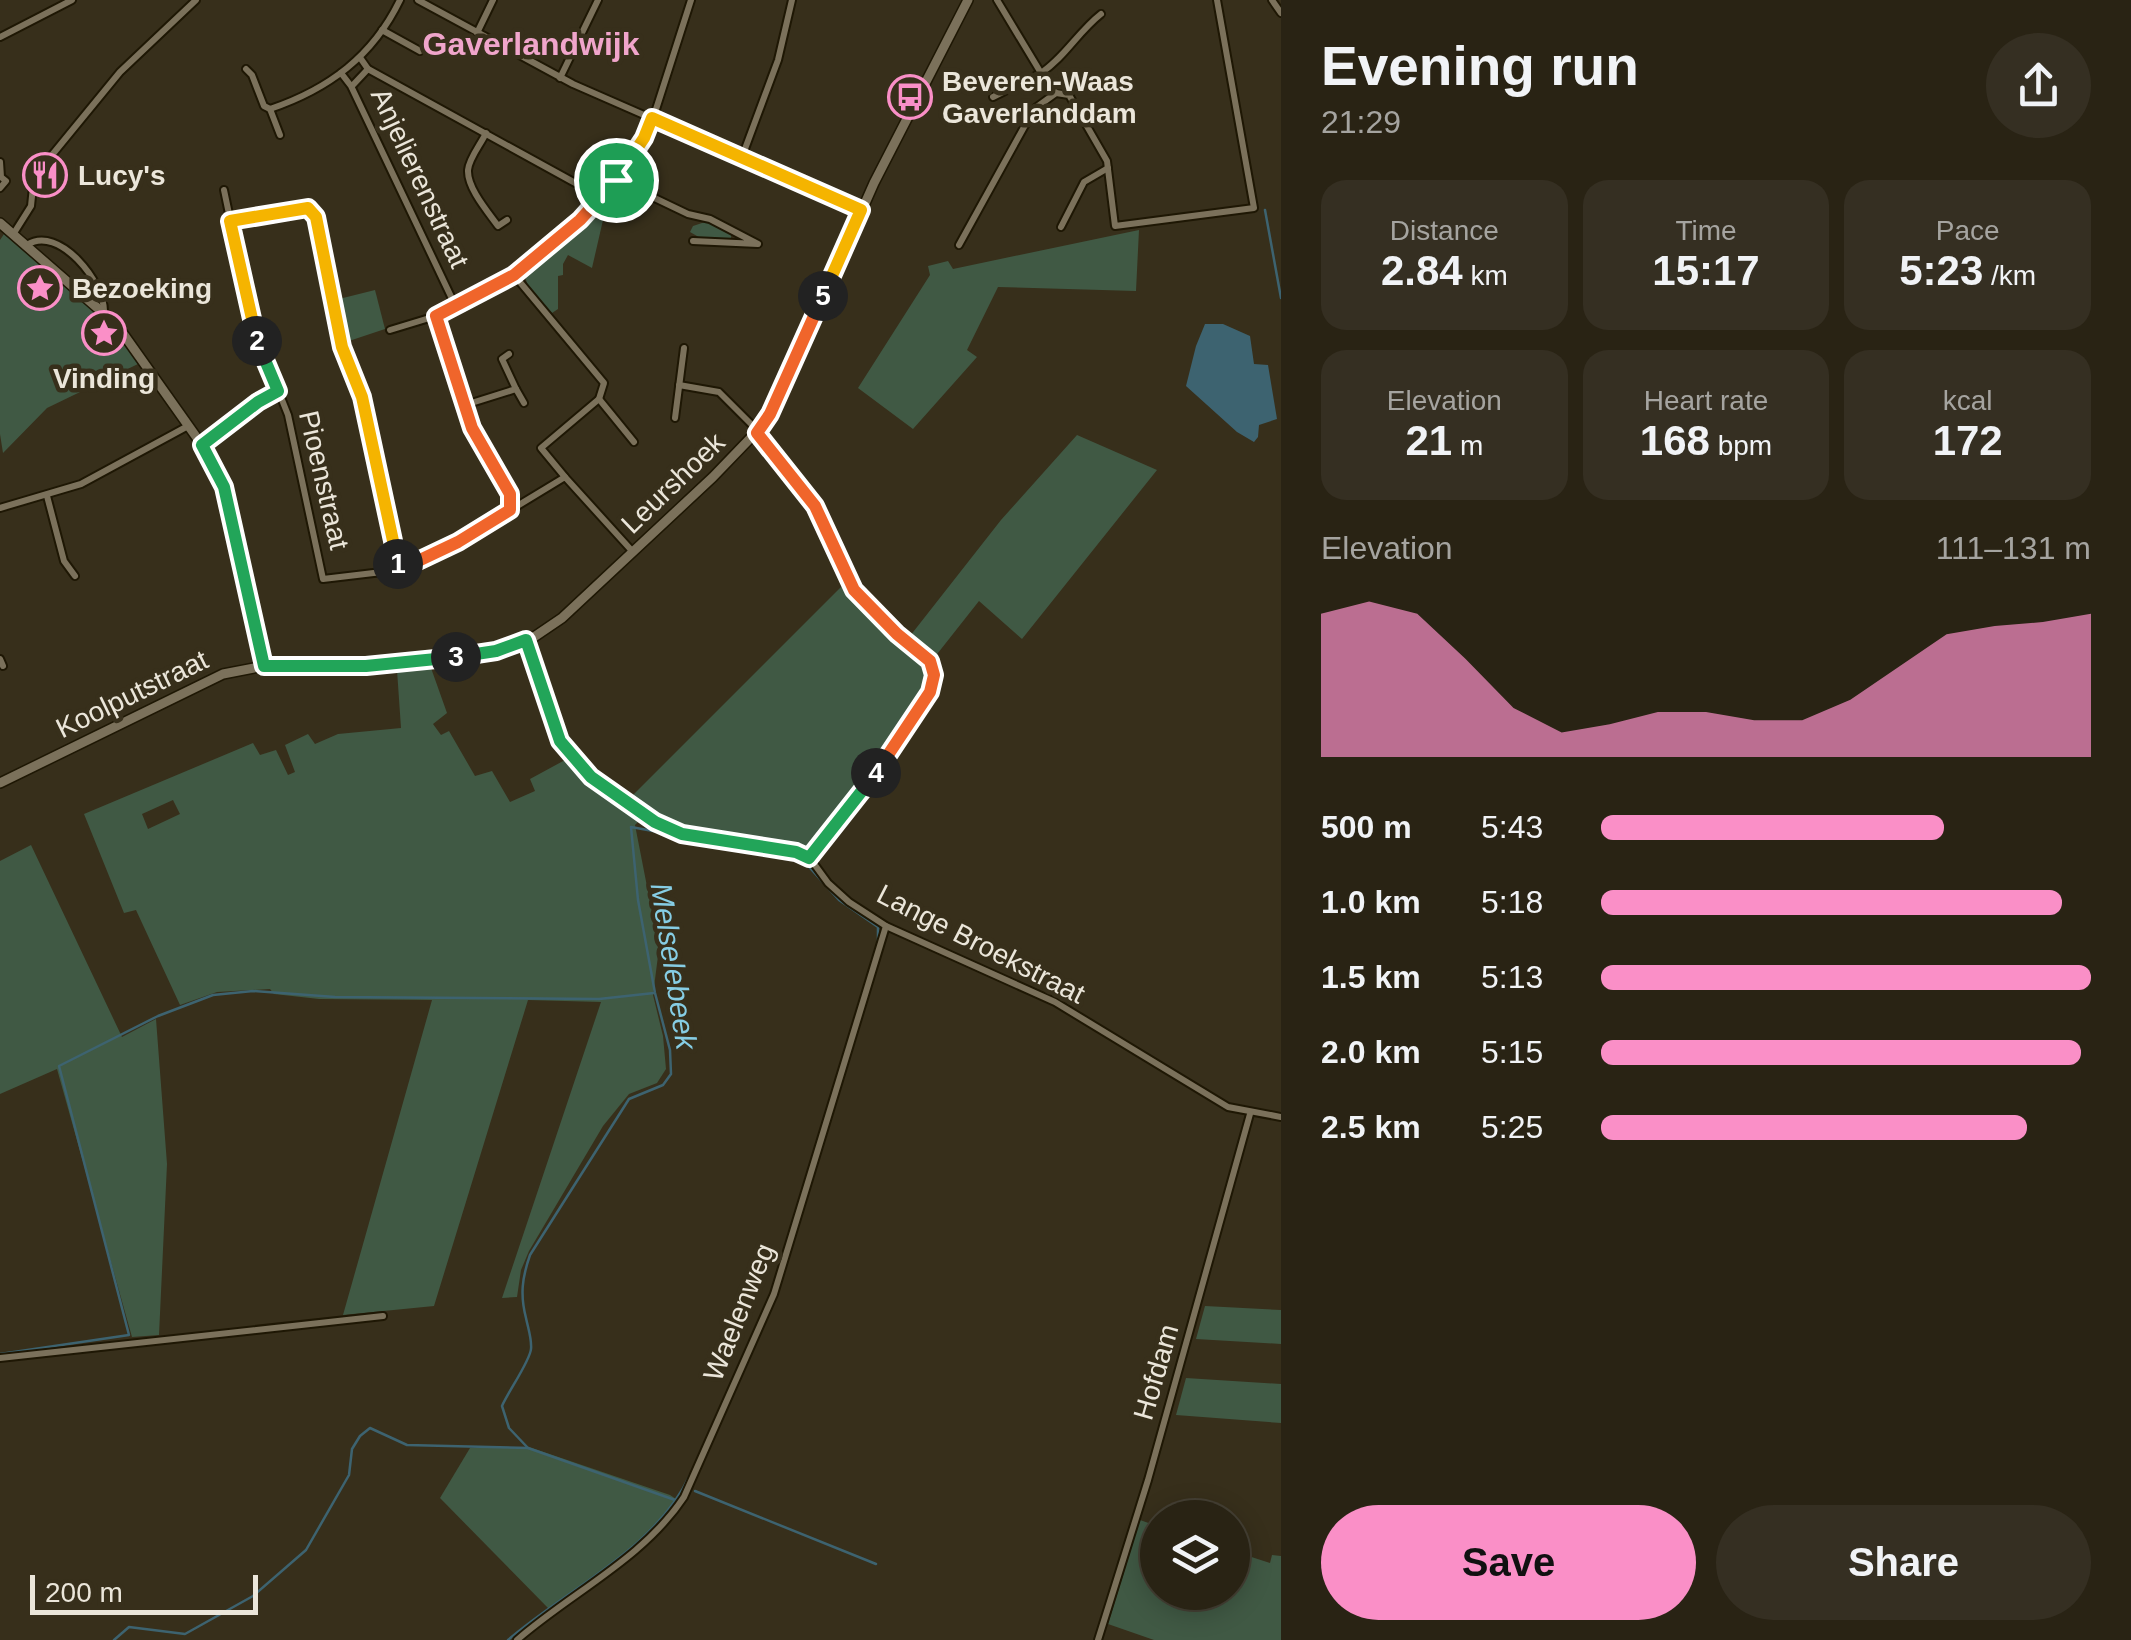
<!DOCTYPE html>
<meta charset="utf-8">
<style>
:root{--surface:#292314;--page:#352f22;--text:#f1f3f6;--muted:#a5a4a0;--line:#454034;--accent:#fa8fc7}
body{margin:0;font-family:Arial,sans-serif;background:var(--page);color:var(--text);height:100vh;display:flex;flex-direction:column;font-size:38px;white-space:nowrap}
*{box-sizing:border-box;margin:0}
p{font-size:32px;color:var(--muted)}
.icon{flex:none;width:55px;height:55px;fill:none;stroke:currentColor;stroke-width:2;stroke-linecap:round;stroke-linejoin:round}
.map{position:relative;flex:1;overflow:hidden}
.drawer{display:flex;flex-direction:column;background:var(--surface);width:850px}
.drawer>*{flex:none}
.controls{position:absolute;left:1140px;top:1500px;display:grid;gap:20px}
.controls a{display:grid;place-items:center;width:110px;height:110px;border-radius:50%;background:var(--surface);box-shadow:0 5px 25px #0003,0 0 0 2px var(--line);font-size:50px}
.scale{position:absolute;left:30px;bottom:25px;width:228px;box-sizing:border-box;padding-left:10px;border:5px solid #ebe6da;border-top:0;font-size:28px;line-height:35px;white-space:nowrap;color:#ebe6da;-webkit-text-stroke:8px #372f1b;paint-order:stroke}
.pin{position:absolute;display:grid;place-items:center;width:85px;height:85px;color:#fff;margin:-42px;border:5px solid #fff;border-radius:50%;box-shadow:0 2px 10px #0007}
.km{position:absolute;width:50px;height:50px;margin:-25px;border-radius:50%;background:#222;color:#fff;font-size:28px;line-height:50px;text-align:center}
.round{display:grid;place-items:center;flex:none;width:105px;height:105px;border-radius:52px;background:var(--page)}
.head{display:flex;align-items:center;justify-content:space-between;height:170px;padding:0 40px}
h1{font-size:55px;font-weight:700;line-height:75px}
.figures{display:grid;grid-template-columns:repeat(3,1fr);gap:15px;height:170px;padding:10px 40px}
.figures div{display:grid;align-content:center;border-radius:25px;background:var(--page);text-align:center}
.figures b{font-size:42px;font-weight:700}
.figures small{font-size:28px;font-weight:400}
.figures p{font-size:28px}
.chart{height:280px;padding:20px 40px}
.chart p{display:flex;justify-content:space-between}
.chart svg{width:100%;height:180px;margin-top:10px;fill:var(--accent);opacity:.7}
.cta{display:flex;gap:20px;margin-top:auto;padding:20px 40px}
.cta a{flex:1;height:115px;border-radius:60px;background:var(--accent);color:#111;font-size:40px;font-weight:700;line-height:115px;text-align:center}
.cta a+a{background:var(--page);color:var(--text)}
ul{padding:0 40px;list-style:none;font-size:32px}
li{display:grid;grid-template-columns:160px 120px 1fr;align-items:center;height:75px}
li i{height:25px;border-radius:12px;background:var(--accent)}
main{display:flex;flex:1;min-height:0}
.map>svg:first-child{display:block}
.green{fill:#405944;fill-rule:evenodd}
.water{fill:#3d6370}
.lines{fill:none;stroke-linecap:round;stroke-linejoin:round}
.stream{stroke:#3d6370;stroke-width:2.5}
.minor-casing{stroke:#1e1704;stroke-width:10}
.tertiary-casing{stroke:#1e1704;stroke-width:12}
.minor{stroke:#7b715b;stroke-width:6}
.tertiary{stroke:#7b715b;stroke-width:9}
.split-1-casing{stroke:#fff;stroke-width:20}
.split-2-casing{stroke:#fff;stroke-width:20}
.split-3-casing{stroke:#fff;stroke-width:20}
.split-4-casing{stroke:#fff;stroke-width:20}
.split-5-casing{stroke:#fff;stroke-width:20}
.split-6-casing{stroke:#fff;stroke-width:20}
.split-1{stroke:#f0652b;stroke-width:12}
.split-2{stroke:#f5b400;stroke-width:12}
.split-3{stroke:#22a559;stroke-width:12}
.split-4{stroke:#22a559;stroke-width:12}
.split-5{stroke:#f0652b;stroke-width:12}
.split-6{stroke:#f5b400;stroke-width:12}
.labels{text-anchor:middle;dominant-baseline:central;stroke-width:9;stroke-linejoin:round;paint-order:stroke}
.poi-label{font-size:28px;font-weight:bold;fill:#ebe6da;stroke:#372f1b;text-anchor:start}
.street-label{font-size:28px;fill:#ebe6da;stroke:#372f1b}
.water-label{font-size:30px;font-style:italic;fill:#86cde4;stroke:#372f1b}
.quarter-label{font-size:32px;font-weight:bold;fill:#f0a5cb;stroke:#372f1b}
</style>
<main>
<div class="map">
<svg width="1281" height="1640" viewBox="0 0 1281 1640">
<rect width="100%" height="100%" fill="#372f1b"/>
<!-- green -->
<g class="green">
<polygon points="592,217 603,220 592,268 568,255 563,264 563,275 558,276 558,309 552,313 528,287 525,276"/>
<polygon points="708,221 731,232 731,240 704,240 690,232 693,226"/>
<polygon points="1139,230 1136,291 998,287 967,350 977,357 913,429 858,388 930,275 928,266 948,261 953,269"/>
<polygon points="4,234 108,323 138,364 47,408 3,453 0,434 0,240"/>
<polygon points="375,290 385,329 349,341 339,299"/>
<polygon points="1077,435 1157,470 1022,639 979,601 934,658 910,636 1001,520"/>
<polygon points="845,583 873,618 924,662 930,675 894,739 812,843 804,848 683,829 657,818 631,797"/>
<path d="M431 668 447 713 433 724 441 735 449 731 475 776 492 771 510 802 535 791 530 779 565 760 639 821 635 825 659 948 653 995 663 1036 666 1069 657 1083 629 1094 603 1126 529 1251 521 1270 517 1297 502 1298 601 1002 528 1000 434 1306 343 1315 432 1000 319 999 274 994 270 989 217 992 180 1005 136 910 124 913 84 814 253 743 260 755 276 750 288 775 295 772 285 745 308 734 315 744 338 734 401 728 397 670ZM173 800 180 814 148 829 142 814Z"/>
<polygon points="31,845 122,1037 156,1019 167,1164 159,1335 132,1337 57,1069 0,1094 0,861"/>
<polygon points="1205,1306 1281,1310 1281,1344 1196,1339"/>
<polygon points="1186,1378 1281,1384 1281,1423 1176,1415"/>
<polygon points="529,1447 670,1495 679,1501 642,1541 549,1609 440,1498 470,1448"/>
<polygon points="1140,1520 1157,1526 1158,1592 1232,1592 1233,1551 1270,1563 1272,1555 1281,1556 1281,1640 1154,1640 1108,1624"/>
</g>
<!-- water -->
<polygon class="water" points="1205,324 1223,324 1250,336 1254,364 1268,365 1277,419 1259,425 1258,437 1254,442 1237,432 1186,386 1196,346"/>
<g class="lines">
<!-- stream -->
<g class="stream">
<polyline points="1265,210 1281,298"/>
<polyline points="0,1354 129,1335 59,1066 158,1016 213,995 253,991 335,997 599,999 654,993"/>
<path d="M528 1448 509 1428 502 1406C508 1392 530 1361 531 1349 532 1339 528 1328 526 1318 520 1295 522 1278 530 1255L629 1099 663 1085 671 1074 670 1050 655 993 638 900 631 827 801 858 839 900 878 927V941"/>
<polyline points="695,1491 876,1564"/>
<polyline points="114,1640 129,1627 185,1634 253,1596 306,1550 349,1475 352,1449 360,1436 370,1428 407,1445 528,1448 675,1500"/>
<path d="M508 1640C568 1588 655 1550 690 1475"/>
</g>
<!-- minor casing -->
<g class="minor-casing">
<g id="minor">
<polyline points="418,0 573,84 861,210"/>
<path d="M997 0 1041 73C1065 57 1078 32 1101 14"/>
<polyline points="1272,0 1281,13"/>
<polyline points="382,30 420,51"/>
<polyline points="477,33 493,0"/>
<polyline points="0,37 72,0"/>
<polyline points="361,59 368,69 588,190 599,200"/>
<path d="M246 69 252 75 264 106 270 109C329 89 373 56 400 0"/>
<polyline points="341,73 351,86 455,305"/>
<polyline points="560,78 598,0"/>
<polyline points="352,86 368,69"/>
<polyline points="993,97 1041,73 1056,93"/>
<polyline points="270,109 280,135"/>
<path d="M486 133C481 144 469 158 468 170 467 188 488 212 498 226L507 220"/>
<polyline points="742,157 778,60 792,0"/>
<polyline points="0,162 1,177 6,181 0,188"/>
<polyline points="617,180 688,214 710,219 758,244 693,241"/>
<polyline points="224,190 252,324 288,415 323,579 399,570 458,542 565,477 633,552"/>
<polyline points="230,221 302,208 313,212 342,347 362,397 399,570"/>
<polyline points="1061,227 1084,182 1108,168"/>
<polyline points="14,233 31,206 34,177 120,72 196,0"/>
<path d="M27 245C59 224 105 283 104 312"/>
<polyline points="959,245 1034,109 1056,93 1069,95 1107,161 1115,226 1254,208 1217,0"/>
<polyline points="514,275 604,383 599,399 541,448 565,477"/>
<polyline points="436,316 472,428 510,494 510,509"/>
<polyline points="390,330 436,316 514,275 580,220 599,200 617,180 650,128 691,0"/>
<polyline points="509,354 502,359 516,389"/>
<polyline points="679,385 719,392 754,427 815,506 854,590 897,634 930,661 934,675 930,692 869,783 809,857"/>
<polyline points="599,399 634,442"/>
<polyline points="465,405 516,389 524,403"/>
<polyline points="675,418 684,348"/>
<polyline points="202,445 258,402 279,391"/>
<polyline points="47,496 64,561 75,576"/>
<polyline points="0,508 81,484 188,426"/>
<polyline points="526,641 561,741 591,777 655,823 682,834 797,852 809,857 828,883 849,902 886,926 1055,1002 1228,1107 1281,1117"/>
<polyline points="0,659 3,666"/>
<polyline points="0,1358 383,1316"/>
<path d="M517 1640C572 1592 643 1559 684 1497L774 1294 886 926"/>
<polyline points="1098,1640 1148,1480 1250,1114"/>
</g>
</g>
<!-- tertiary casing -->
<g class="tertiary-casing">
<g id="tertiary">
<polyline points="0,223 117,325 202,445 223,487 264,666"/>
<polyline points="0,783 223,674 264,666 393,664 496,651 534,637 562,618 713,477 763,425 798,355 874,183 968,0"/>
</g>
</g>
<!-- minor -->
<use href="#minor" class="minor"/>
<!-- tertiary -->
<use href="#tertiary" class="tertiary"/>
</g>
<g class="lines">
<!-- split-1 casing -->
<g class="split-1-casing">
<polyline id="split-1" points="398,564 399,570 458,542 510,510 510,494 472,428 436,316 514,275 580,220 616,180"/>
</g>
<!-- split-2 casing -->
<g class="split-2-casing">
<polyline id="split-2" points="257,341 230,221 308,208 316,217 342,347 362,397 398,564"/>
</g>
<!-- split-3 casing -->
<g class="split-3-casing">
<polyline id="split-3" points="257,341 278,391 258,402 202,445 224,487 264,666 366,666 456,657"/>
</g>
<!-- split-4 casing -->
<g class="split-4-casing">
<polyline id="split-4" points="456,657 496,651 526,640 560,741 591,777 655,822 682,834 796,852 809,858 876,773"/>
</g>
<!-- split-5 casing -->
<g class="split-5-casing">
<polyline id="split-5" points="823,296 770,414 757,433 815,506 854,590 897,634 930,661 934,675 930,692 876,773"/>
</g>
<!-- split-6 casing -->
<g class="split-6-casing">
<polyline id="split-6" points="616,180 644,138 652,118 861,210 823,296"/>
</g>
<!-- split-1 -->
<use href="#split-1" class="split-1"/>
<!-- split-2 -->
<use href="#split-2" class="split-2"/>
<!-- split-3 -->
<use href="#split-3" class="split-3"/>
<!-- split-4 -->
<use href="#split-4" class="split-4"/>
<!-- split-5 -->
<use href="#split-5" class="split-5"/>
<!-- split-6 -->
<use href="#split-6" class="split-6"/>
</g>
<!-- icons -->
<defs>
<g id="bus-ring" transform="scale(2.25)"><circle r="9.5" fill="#372f1b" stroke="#fa8fc7" stroke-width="1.5"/><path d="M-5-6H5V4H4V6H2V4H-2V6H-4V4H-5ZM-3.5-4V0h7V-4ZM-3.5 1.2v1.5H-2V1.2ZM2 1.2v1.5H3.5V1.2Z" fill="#fa8fc7"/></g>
<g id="restaurant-ring" transform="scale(2.25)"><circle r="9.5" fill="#372f1b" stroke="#fa8fc7" stroke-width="1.5"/><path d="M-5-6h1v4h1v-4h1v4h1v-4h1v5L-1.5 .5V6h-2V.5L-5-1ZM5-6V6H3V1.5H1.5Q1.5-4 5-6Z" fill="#fa8fc7"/></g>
<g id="sight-ring" transform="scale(2.25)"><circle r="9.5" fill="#372f1b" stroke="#fa8fc7" stroke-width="1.5"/><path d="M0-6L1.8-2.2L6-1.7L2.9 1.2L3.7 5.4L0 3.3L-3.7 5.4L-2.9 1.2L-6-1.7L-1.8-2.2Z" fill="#fa8fc7"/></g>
</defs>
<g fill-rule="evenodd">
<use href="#bus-ring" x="910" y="97"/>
<use href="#restaurant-ring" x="45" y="175"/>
<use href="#sight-ring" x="40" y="288"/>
<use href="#sight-ring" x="104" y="333"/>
</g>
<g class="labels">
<!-- poi labels -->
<g class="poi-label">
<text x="942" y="81">Beveren-Waas<tspan x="942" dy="32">Gaverlanddam</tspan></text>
<text x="78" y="175">Lucy's</text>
<text x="72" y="288">Bezoeking</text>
<text x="104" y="378" text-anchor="middle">Vinding</text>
</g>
<!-- street labels -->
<g class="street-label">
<text transform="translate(420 178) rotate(65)">Anjelierenstraat</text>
<text transform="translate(324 480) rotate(77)">Pioenstraat</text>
<text transform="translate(673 483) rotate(-44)">Leurshoek</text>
<text transform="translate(132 694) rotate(-26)">Koolputstraat</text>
<text transform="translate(981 944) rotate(27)">Lange Broekstraat</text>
<text transform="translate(739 1312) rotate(-68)">Waelenweg</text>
<text transform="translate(1156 1372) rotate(-74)">Hofdam</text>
</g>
<!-- water labels -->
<g class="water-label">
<text transform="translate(674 966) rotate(81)">Melselebeek</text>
</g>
<!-- quarter labels -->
<g class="quarter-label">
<text x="531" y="44">Gaverlandwijk</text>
</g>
</g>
</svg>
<div class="controls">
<a><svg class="icon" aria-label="layers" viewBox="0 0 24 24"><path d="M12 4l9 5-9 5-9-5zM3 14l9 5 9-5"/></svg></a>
</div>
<div class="scale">200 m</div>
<div class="pin" style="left:616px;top:180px;background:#1e9e55"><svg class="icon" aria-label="arrive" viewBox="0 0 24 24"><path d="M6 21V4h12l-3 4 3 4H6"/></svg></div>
<b class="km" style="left:398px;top:564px">1</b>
<b class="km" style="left:257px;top:341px">2</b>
<b class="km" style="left:456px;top:657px">3</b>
<b class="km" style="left:876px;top:773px">4</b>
<b class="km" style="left:823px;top:296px">5</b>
</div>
<section class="drawer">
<div class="head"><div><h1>Evening run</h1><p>21:29</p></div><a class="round"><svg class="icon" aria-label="share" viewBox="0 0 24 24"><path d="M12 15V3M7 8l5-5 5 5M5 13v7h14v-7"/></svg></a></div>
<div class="figures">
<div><p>Distance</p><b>2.84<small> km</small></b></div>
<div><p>Time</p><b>15:17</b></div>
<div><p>Pace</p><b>5:23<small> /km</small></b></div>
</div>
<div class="figures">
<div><p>Elevation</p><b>21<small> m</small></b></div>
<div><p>Heart rate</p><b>168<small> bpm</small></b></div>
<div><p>kcal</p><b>172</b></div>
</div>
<div class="chart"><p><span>Elevation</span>111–131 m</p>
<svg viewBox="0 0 160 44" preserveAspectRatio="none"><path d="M0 44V9L10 6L20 9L30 20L40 32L50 38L60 36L70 33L80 33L90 35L100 35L110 30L120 22L130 14L140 12L150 11L160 9V44z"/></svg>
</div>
<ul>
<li><b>500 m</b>5:43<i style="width:70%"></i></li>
<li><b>1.0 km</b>5:18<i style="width:94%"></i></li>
<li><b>1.5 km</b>5:13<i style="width:100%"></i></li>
<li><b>2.0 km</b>5:15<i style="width:98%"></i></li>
<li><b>2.5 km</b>5:25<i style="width:87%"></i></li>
</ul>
<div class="cta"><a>Save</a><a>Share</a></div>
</section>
</main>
